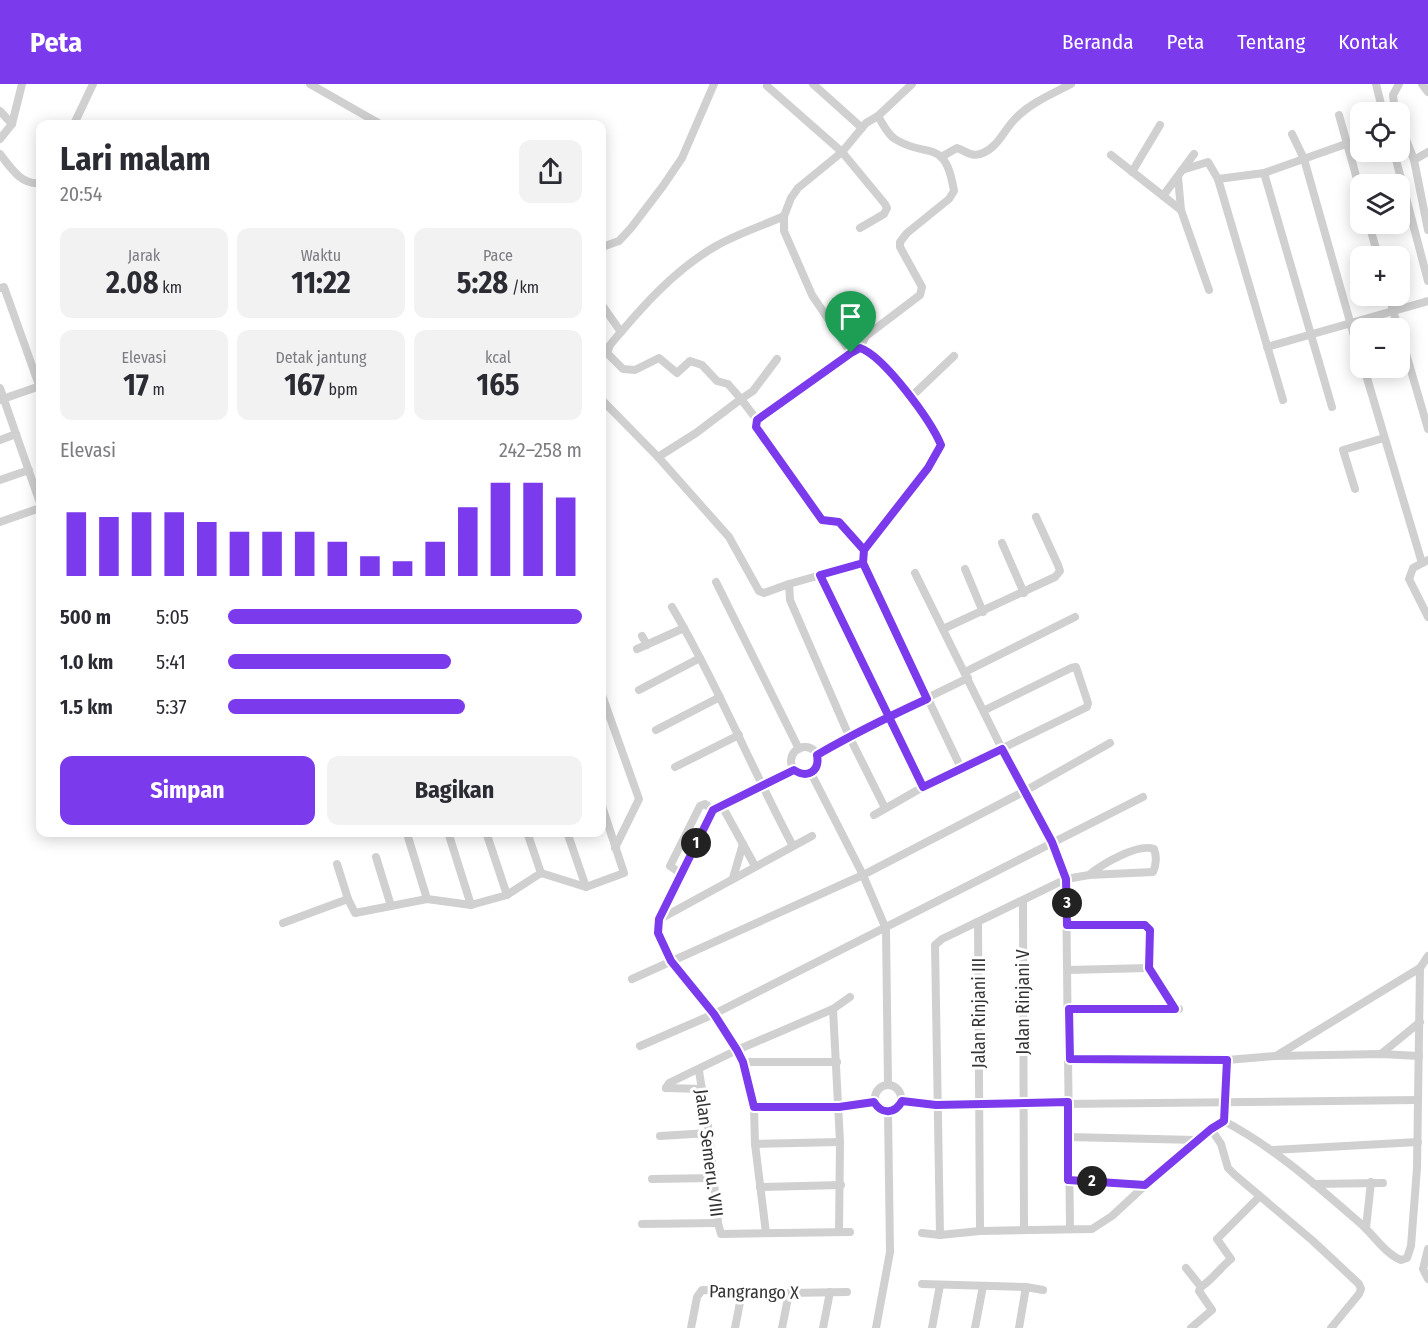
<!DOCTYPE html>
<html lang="id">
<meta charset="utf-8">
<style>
:root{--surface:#fff;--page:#f2f2f3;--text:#2b2b33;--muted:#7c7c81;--accent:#7c3aed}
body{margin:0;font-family:"Fira Sans Condensed",sans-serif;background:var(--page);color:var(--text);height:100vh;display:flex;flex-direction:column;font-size:22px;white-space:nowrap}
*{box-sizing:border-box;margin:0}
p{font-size:20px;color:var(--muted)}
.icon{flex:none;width:33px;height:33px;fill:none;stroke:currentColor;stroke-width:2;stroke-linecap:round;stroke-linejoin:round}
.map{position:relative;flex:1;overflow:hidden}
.side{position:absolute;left:36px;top:36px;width:570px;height:717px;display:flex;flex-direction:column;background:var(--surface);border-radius:12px;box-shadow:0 3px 15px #0003}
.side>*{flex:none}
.controls{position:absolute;left:1350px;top:18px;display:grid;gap:12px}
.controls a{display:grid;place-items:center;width:60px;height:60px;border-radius:12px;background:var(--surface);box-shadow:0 3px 15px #0003;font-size:30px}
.pin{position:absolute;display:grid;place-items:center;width:51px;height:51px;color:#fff;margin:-62px -26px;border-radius:50% 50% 50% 0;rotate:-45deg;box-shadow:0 0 6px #0007}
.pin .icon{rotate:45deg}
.km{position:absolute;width:30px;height:30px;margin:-15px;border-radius:50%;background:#222;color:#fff;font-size:16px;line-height:30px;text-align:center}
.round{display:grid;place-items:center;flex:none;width:63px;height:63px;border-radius:12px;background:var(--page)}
.summary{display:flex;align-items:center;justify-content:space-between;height:102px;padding:0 24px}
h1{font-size:33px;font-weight:700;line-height:45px}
.stats{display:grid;grid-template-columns:repeat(3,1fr);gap:9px;height:102px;padding:6px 24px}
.stats div{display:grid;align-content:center;border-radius:12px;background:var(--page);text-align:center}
.stats b{font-size:30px;font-weight:700}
.stats small{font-size:16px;font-weight:400}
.stats p{font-size:16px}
.chart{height:168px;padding:12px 24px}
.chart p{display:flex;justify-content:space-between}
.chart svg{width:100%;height:108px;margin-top:6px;stroke:var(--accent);stroke-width:6}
.cta{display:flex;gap:12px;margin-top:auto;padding:12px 24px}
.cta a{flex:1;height:69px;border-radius:12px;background:var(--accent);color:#fff;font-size:24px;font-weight:700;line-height:69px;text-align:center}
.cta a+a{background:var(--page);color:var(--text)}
ul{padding:0 24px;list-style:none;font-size:20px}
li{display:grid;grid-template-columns:96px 72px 1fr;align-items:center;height:45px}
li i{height:15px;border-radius:8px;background:var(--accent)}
header{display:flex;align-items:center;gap:36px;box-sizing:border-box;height:84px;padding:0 30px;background:var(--accent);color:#fff}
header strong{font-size:28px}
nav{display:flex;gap:33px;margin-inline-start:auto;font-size:21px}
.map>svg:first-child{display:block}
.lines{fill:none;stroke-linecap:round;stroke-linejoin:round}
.minor{stroke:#d0d0d0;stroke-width:8}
.route-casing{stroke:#fff;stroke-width:12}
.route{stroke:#7c3aed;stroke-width:8}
.labels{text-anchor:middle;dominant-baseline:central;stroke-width:6;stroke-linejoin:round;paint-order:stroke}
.street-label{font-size:18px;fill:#333;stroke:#fff}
</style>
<header>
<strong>Peta</strong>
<nav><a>Beranda</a><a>Peta</a><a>Tentang</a><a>Kontak</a></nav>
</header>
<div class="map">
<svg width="1428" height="1244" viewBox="0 0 1428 1244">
<rect width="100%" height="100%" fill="#fff"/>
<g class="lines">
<!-- minor -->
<g class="minor">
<polyline points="310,0 380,40"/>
<polyline points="813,0 862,44"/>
<polyline points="1376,0 1383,28"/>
<polyline points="1422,0 1428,8"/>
<polyline points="767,2 842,68 885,120 887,124 884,130 860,144"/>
<polyline points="0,27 12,40"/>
<polyline points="1395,28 1393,11 1399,0"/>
<polyline points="1339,31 1360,106"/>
<polyline points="74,40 93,0"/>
<polyline points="1400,40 1414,76"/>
<polyline points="1292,50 1304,75 1360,273"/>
<polyline points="0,55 12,40 22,0"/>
<polyline points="1394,68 1428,197"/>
<polyline points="1428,68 1414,76 1428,146"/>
<path d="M0 70C11 84 21 101 40 99"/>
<polyline points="1111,71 1181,126 1209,206"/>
<path d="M941 73 957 64C966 67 972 74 983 69 998 63 1004 46 1015 35 1030 19 1052 10 1071 0"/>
<polyline points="1182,86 1208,78 1218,95 1283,316"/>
<polyline points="1132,88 1160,41"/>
<polyline points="1264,89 1332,323"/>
<polyline points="1178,93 1181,126"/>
<polyline points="1218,95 1264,89 1360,55"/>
<polyline points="1163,112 1194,70"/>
<polyline points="1369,140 1378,172"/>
<polyline points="602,163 619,157 631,144 663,102 682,74 714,0"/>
<polyline points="0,204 4,203 40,304"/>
<polyline points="1389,212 1398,244"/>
<polyline points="602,221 621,248"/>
<polyline points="1400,249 1428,345"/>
<polyline points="1267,263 1428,217"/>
<path d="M860 264 866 252 920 211 922 203 900 163V158L907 149 949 115 954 107C945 52 928 76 895 55 887 50 883 40 878 32"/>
<polyline points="851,269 812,211 784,147 784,132 791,114 798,104 842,68 866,39 878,32 912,0"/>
<polyline points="1364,284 1422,479"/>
<polyline points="0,304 40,419"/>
<polyline points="911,313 954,272"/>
<polyline points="0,316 40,302"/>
<polyline points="602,316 658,373 729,453 759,507 764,509 789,500"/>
<polyline points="757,336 741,315 753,307 777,275"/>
<polyline points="0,356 16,350"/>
<path d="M658 373 696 349 741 315 728 300 717 297 702 281 690 277 677 289 659 274 635 286 623 285 607 269 610 261C641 224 674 186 716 162 737 150 762 142 784 132"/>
<polyline points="0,396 29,386"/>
<polyline points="1355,405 1343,366 1384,354"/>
<polyline points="0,438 40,424"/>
<polyline points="1002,459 1024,509"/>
<path d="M864 466 839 438 822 436 759 351 756 343 757 336 860 264C893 274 918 326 937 353L941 361 928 384 864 466 863 479 961 684"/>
<polyline points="1428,476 1413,484 1409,495 1428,533"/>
<polyline points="863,479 789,500 790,516 849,652 885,724"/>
<polyline points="965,485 983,528"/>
<polyline points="915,489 1002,665 1052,758 1066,795 1070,1145"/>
<polyline points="820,491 923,703"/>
<polyline points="716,498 799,665"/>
<path d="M672 523C717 600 751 683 793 762"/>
<polyline points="943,545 1055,493 1060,487 1058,481 1036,433"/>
<polyline points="642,552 647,561"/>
<polyline points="637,565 684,544"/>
<polyline points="965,588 1075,533"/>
<polyline points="639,606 700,574"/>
<polyline points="602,611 639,715 615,764"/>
<polyline points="656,646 720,613"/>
<circle cx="805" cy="677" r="14"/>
<polyline points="817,671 849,652 968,594"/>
<polyline points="675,683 739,651"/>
<polyline points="811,689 863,791 886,845 888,1000"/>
<polyline points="722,722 755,782"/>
<polyline points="874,731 923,703 1087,623 1088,619 1076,583 1071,584 985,626"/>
<polyline points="448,748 471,821 507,811"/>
<polyline points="486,748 507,811 541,789"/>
<polyline points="527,748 541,789 586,803"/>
<polyline points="567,748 586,803 624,789 602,722"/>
<polyline points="408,753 427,815"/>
<polyline points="376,773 391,822"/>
<polyline points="680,789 670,782 700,722 705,720 713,726"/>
<polyline points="733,794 743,760"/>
<polyline points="348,815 355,829 427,815 471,821"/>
<polyline points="1023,817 1024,1146"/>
<polyline points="660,835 812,752"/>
<polyline points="978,838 980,1147"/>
<polyline points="283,839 348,815 337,780"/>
<polyline points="1067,841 1148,843 1149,884 1175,925"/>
<polyline points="1068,886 1149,884"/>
<polyline points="632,895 863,791 1025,707 1110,659"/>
<polyline points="833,925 840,1058 839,1148"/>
<polyline points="1069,925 1179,925"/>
<polyline points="640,962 714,930 1143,713"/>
<polyline points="1381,970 1420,938"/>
<polyline points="1276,972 1420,884"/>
<polyline points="1069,975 1227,976 1275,972 1381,970 1419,972"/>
<polyline points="743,978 837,978"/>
<polyline points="699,987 709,1049 718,1139 721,1150 850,1148"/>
<circle cx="888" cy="1014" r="13"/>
<polyline points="666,1004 669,999 737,966 833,925 850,913"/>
<polyline points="666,1004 702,1005"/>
<polyline points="902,1017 937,1021 979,1021 1417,1016"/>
<polyline points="754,1023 839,1023 874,1018"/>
<path d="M1224 1037C1275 1064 1317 1102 1360 1139 1373 1150 1385 1170 1401 1176L1407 1174 1411 1162 1417 1084 1420 884 1428 872"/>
<polyline points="1224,1037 1227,976"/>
<polyline points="1211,1045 1221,1060 1228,1084 1235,1091 1313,1157 1359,1200 1361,1205 1359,1210 1331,1244"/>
<polyline points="660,1052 709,1049"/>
<polyline points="1068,1053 1197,1056"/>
<polyline points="755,1060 840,1058"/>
<polyline points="1273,1066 1418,1058"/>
<polyline points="652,1095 714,1094"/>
<polyline points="1068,1096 1145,1101"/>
<polyline points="1314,1100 1383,1099"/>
<polyline points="760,1103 841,1101"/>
<polyline points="642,1140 718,1139"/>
<polyline points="1366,1144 1371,1098"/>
<polyline points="766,1149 755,1060 754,1023 743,978 714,930 676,885 663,862 658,849 659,835 665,822 713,726 794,686"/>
<polyline points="922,1149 940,1151 980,1147 1092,1145 1112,1132 1166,1082 1224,1037"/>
<path d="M940 1151 935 861 942 855 1066 795 1089 791 1153 788C1156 782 1157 772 1154 765 1138 759 1102 780 1089 791"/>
<polyline points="1428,1165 1423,1185 1428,1195"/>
<polyline points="1186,1184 1201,1203 1199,1207 1212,1226 1191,1244"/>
<polyline points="922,1200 1026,1203 1043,1206"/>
<path d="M1201 1203C1213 1195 1220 1184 1231 1175L1217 1155 1259 1113"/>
<polyline points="691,1244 697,1213 702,1206 789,1209 847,1208"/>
<polyline points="735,1244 742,1208"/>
<polyline points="782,1244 789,1209"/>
<polyline points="823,1244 830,1208"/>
<polyline points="876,1244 890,1168 888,1028"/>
<polyline points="932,1244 940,1201"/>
<polyline points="975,1244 983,1202"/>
<polyline points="1019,1244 1026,1203"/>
</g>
</g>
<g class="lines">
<!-- route casing -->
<g class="route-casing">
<path id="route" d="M851 269 860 264C884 272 931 337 941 361L928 384 864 466 863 479 927 615C890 632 853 650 817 671 820 687 808 695 794 686L713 726 659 835 658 849 671 877 714 930 737 966 743 978 754 1023H839L874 1018C882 1031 895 1030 902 1017L936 1021 1068 1018V1096L1145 1101 1211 1045 1224 1037 1227 976 1070 975 1069 925H1175L1149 884 1150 846 1145 841H1067L1066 795 1052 758 1002 665 923 703 820 491 863 479 864 466 839 438 822 436 756 343 757 336 851 269"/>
</g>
<!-- route -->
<use href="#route" class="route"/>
</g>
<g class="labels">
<!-- street labels -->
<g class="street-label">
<text transform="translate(1023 918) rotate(-90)">Jalan Rinjani V</text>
<text transform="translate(979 929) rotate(-90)">Jalan Rinjani III</text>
<text transform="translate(709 1069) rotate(83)">Jalan Semeru. VIII</text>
<text transform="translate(754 1208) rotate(1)">Pangrango X</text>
</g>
</g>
</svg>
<div class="controls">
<a><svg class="icon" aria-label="locate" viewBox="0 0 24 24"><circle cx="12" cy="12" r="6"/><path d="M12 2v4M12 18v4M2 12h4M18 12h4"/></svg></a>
<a><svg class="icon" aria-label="layers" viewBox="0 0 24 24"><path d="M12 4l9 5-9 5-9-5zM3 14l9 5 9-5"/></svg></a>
<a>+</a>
<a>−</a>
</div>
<div class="pin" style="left:851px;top:269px;background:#1e9e55"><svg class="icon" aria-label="arrive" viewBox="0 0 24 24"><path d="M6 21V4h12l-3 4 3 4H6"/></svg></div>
<b class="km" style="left:696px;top:759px">1</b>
<b class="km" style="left:1092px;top:1097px">2</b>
<b class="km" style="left:1067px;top:819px">3</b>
<section class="side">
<div class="summary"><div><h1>Lari malam</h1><p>20:54</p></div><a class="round"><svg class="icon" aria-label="share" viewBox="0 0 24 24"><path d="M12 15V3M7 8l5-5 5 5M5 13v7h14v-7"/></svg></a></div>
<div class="stats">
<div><p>Jarak</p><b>2.08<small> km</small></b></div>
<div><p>Waktu</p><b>11:22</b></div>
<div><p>Pace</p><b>5:28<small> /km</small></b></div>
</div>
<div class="stats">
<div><p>Elevasi</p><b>17<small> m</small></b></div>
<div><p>Detak jantung</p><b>167<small> bpm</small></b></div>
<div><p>kcal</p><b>165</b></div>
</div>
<div class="chart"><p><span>Elevasi</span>242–258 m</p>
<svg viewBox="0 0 160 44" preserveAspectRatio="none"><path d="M5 44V18M15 44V20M25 44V18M35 44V18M45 44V22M55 44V26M65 44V26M75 44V26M85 44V30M95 44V36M105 44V38M115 44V30M125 44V16M135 44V6M145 44V6M155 44V12"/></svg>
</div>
<ul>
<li><b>500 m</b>5:05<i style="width:100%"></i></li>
<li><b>1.0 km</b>5:41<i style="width:63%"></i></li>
<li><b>1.5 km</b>5:37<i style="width:67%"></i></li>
</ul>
<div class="cta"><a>Simpan</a><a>Bagikan</a></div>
</section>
</div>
